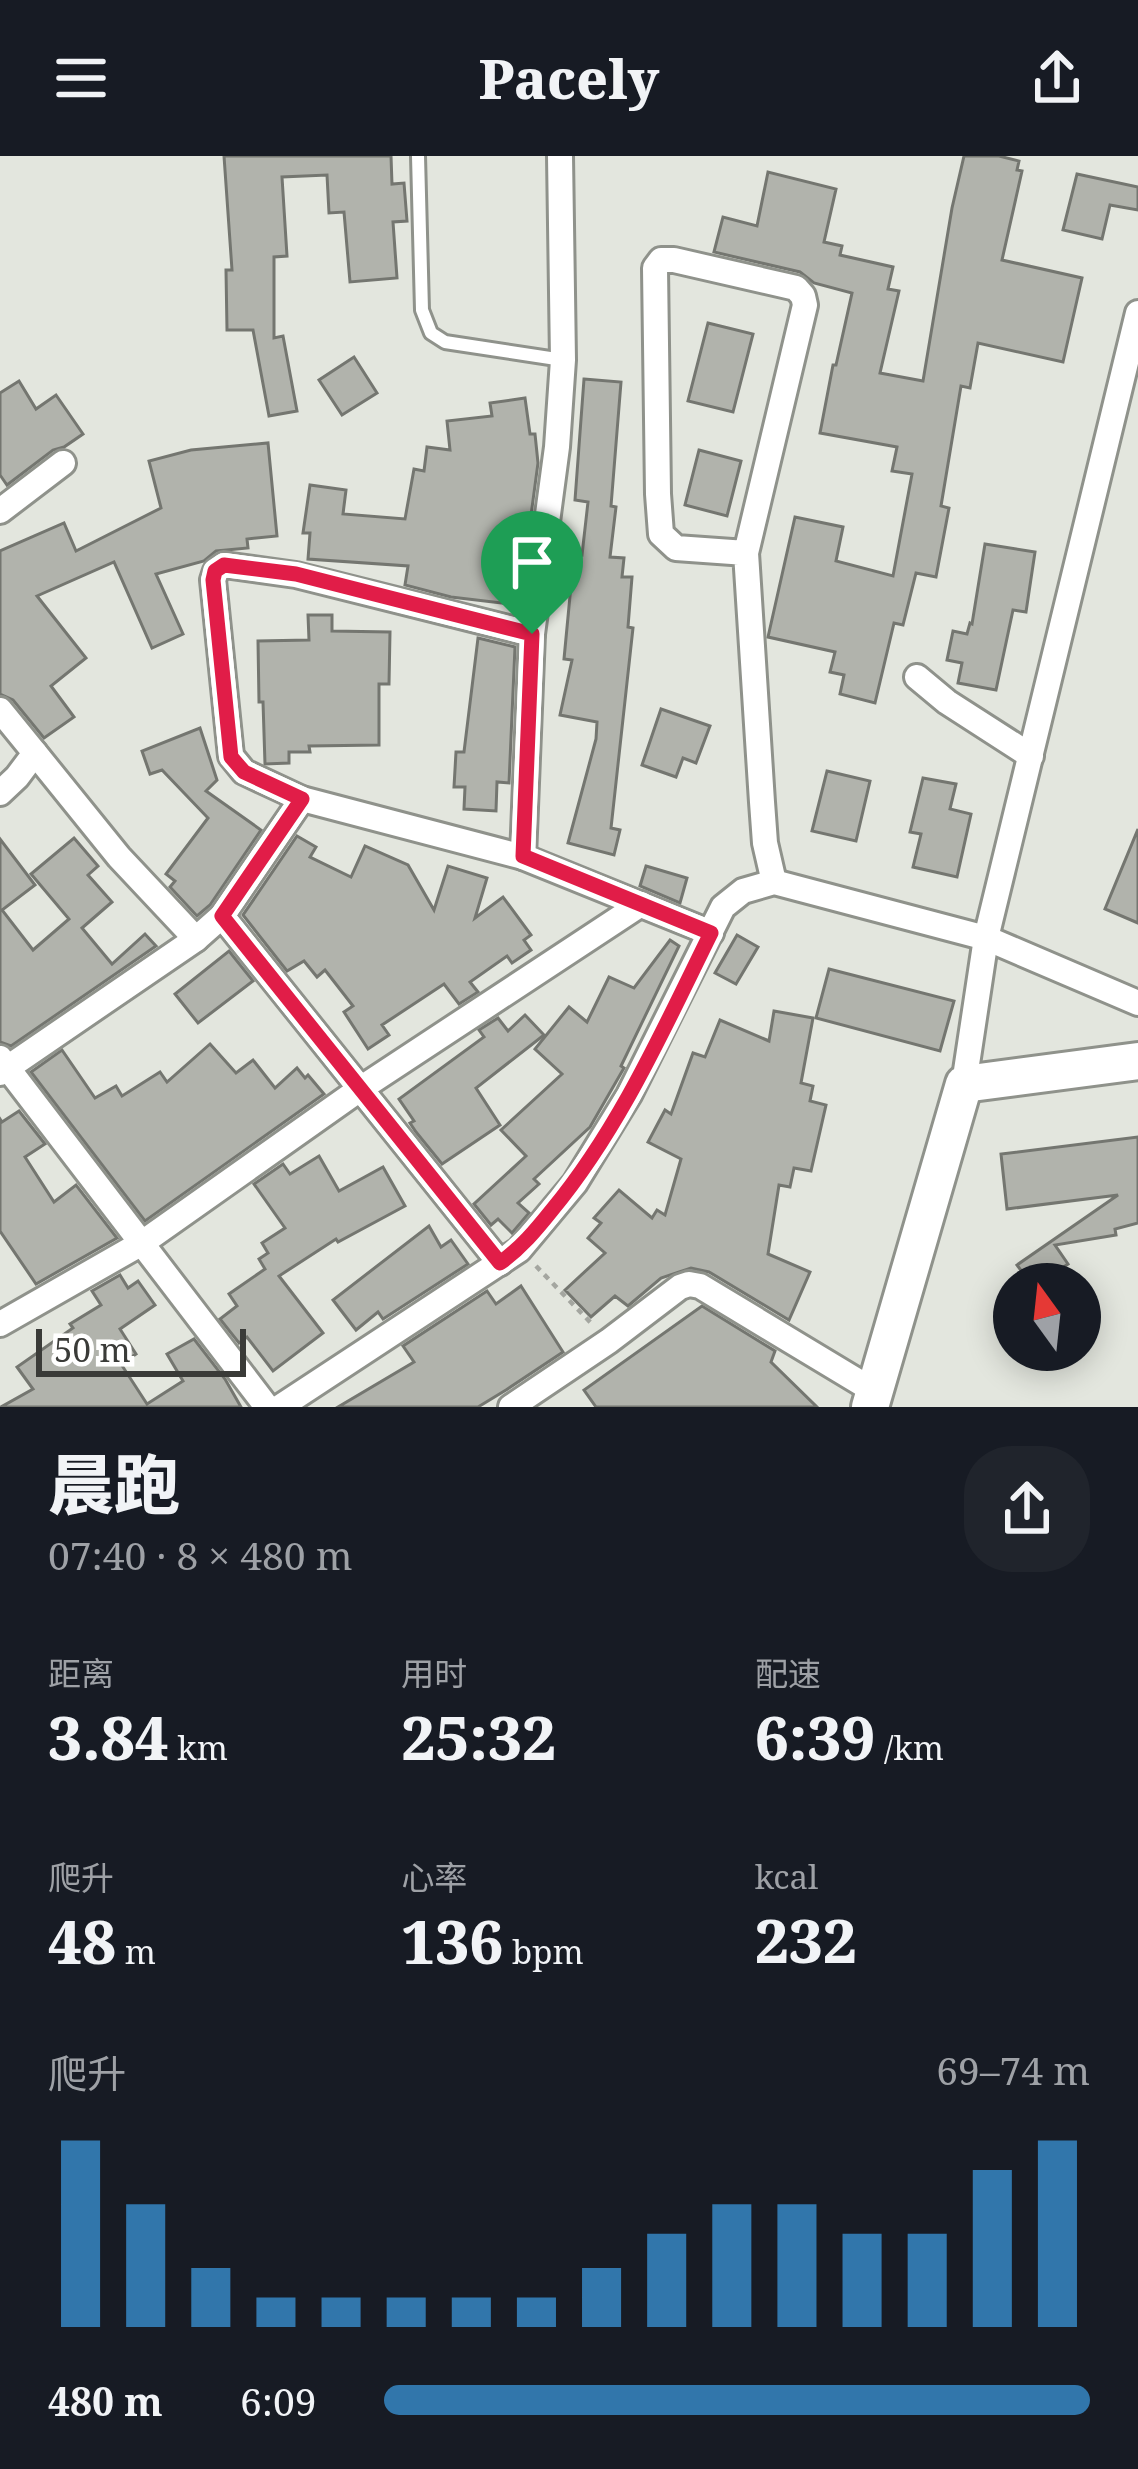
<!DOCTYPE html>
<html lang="zh">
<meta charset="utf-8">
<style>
:root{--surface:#171b24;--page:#20242c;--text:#f1f3f6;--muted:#9ea1a6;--accent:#3176ab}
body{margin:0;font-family:"Noto Serif","Noto Sans SC",serif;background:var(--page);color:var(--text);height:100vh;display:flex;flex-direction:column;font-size:45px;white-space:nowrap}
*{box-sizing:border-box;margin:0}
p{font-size:39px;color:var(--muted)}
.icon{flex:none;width:66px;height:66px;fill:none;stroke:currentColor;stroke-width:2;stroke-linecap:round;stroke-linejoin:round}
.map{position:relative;height:1251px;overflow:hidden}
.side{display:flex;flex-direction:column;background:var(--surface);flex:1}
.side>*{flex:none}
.needle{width:78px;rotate:345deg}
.buttons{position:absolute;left:993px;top:1107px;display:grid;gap:24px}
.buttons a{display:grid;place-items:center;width:108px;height:108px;border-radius:50%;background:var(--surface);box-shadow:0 6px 30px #0003;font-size:60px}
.scale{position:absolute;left:36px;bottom:30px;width:210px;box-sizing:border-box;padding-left:12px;border:6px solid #3a3b38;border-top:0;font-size:33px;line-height:42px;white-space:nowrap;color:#3a3b38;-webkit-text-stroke:9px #fff;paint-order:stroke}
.pin{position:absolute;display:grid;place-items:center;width:102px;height:102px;color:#fff;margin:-123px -51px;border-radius:50% 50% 50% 0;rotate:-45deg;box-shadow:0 0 12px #0007}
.pin .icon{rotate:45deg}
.round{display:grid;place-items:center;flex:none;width:126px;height:126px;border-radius:48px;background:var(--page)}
.summary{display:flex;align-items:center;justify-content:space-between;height:204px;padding:0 48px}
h1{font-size:66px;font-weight:800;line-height:90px}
.metrics{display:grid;grid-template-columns:repeat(3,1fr);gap:18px;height:204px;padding:12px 48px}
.metrics div{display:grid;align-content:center}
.metrics b{font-size:60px;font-weight:800}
.metrics small{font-size:33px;font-weight:400}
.metrics p{font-size:33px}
.chart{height:336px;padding:24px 48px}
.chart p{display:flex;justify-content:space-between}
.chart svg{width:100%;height:216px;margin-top:12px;stroke:var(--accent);stroke-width:6}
ul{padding:0 48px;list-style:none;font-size:39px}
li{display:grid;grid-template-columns:192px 144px 1fr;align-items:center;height:90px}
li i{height:30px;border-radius:15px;background:var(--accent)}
header{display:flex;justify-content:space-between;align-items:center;height:156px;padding:0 48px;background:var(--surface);font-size:54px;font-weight:800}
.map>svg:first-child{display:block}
.building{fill:#b1b3ac;stroke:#747670;stroke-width:3}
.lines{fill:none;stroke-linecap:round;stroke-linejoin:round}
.lane-casing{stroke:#8f928b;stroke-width:18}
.street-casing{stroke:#8f928b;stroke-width:30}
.secondary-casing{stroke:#8f928b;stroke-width:42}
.path{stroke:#a4a6a0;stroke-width:4.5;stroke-dasharray:6 6;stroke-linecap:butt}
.lane{stroke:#fff;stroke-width:12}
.street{stroke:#fff;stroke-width:24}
.secondary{stroke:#fff;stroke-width:36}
.route-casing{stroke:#fff;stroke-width:24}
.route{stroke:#e11d48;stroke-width:15}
</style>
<header><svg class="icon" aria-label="menu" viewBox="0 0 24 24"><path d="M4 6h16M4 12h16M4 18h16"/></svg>Pacely<svg class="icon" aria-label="share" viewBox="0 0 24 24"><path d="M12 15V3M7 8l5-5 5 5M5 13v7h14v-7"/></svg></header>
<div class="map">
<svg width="1138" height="1251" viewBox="0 0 1138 1251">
<rect width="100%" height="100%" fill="#e3e6de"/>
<!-- building -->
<g class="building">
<polygon points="224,0 391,0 392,28 404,27 407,65 393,66 397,122 350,126 344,56 329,57 327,19 282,21 287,100 274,101 274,182 283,180 297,255 269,260 253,174 227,174 226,114 232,114"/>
<polygon points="964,0 999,0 1019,5 1017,14 1022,15 1002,104 1082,122 1063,206 978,187 970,232 961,230 941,350 949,352 936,421 916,417 903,469 894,467 875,547 840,538 844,519 830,516 835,496 768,481 795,361 843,371 836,405 893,420 912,318 892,315 897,291 820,277 833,209 836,209 852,137 814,127 800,116 714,96 723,61 757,70 768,16 836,33 824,86 842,90 840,99 893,111 888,133 899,135 880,217 923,225 952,52"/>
<polygon points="1077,18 1138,31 1138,54 1110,49 1102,83 1063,74"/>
<polygon points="708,167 753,178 733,256 688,245"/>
<polygon points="354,201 377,237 342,259 319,224"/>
<polygon points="584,223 621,226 611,350 616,351 610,401 624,402 622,421 632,421 628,471 633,472 611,672 620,674 614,699 568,687 596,583 597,566 560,559 572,504 564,503 574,398 582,399 588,346 575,344"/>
<polygon points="19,225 36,253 56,239 83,278 64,291 53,294 7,329 0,319 0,237"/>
<polygon points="525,242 530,278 535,278 538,307 519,449 451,441 405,429 408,410 308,403 310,377 303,377 310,329 346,334 343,358 405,363 414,313 424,315 427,291 450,294 447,265 492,260 490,247"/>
<polygon points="268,287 277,380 247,383 248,392 216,395 204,405 156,418 183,478 152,492 114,406 37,440 86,502 51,530 74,561 44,582 13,544 0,538 0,395 64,367 76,395 161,352 149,305 191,294"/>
<polygon points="699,294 741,305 727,360 685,349"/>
<polygon points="985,388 1035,396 1026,456 1013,454 996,534 958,527 962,507 947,504 953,475 967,478 970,467 972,468"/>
<polygon points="308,459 332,459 332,475 390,476 389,528 379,528 379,589 309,590 310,596 289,596 289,607 265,608 263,546 259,546 258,485 309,484"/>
<polygon points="478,482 515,491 509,627 497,626 496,655 464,653 465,631 454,631 456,596 464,596"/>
<polygon points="661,553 710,570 696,607 683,602 676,621 642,609"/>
<polygon points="200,572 217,624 206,635 261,674 210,749 197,760 170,731 175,725 166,718 208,662 162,614 150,618 142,595"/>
<polygon points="827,615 870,625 856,685 812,675"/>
<polygon points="923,622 956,628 950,653 971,658 957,721 913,711 921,678 910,676"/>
<polygon points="1138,673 1138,767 1105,753"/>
<polygon points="297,680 316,691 310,701 351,721 365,690 408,709 434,754 448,710 487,722 475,762 503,741 531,779 524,784 531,794 512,807 507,800 470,826 478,836 459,848 444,828 382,869 389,879 368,893 344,856 353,850 325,814 317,821 304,805 287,815 243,759"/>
<polygon points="74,682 98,710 88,719 112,746 82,772 112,808 145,778 156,790 11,890 0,886 0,683 35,729 2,754 33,794 69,763 31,718"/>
<polygon points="646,710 687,722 680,747 640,730"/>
<polygon points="737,779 758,791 736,828 715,817"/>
<polygon points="670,784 679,790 621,910 624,912 590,971 534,1023 539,1028 518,1047 529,1057 512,1077 498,1063 491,1069 474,1048 526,1000 501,974 562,918 535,893 569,851 587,866 609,821 634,832"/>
<polygon points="229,795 253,825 198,867 175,838"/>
<polygon points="829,813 954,845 940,895 816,862"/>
<polygon points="774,855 813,862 801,927 813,930 810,945 826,949 811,1015 794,1012 790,1031 779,1029 768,1098 810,1116 789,1164 709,1116 691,1112 661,1122 628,1150 615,1140 591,1161 565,1134 605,1097 588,1082 601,1067 594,1062 619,1034 652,1062 657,1054 665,1059 681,1003 648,986 665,954 671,958 693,897 705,901 720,864 769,885"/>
<polygon points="525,859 544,879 476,932 500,969 442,1008 416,976 410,967 414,965 399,943 484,881 479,874 498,862 508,875"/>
<polygon points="210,888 236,917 253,904 275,932 297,912 305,922 308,919 324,938 145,1065 31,916 62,894 95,942 116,930 122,940 160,916 167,926"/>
<polygon points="19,955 45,988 25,1001 54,1046 76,1029 117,1082 36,1128 0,1075 0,963 2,966"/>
<polygon points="1138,981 1138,1067 1115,1073 1116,1079 1055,1089 1068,1108 1039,1128 1031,1128 1017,1109 1118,1039 1007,1053 1001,998"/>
<polygon points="319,1000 339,1035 383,1011 405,1050 338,1086 336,1083 279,1120 323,1177 273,1215 247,1181 239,1187 220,1163 237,1150 229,1138 265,1113 259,1103 268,1097 262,1087 285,1072 254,1028 283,1008 290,1018"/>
<polygon points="429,1070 441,1091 451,1084 468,1108 383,1163 378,1156 356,1174 333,1144"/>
<polygon points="120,1119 128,1132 138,1125 155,1149 120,1173 136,1198 121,1208 147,1248 183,1225 167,1198 194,1183 225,1223 241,1251 1,1251 33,1233 17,1211 73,1172 70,1168 101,1149 92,1135"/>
<polygon points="521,1130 563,1196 506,1234 478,1251 338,1251 414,1206 403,1190 487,1135 496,1148"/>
<polygon points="702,1150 775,1195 771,1206 817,1251 596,1251 584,1234"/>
</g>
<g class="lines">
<!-- lane casing -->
<g class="lane-casing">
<polyline id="lane" points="418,0 422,154 431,177 445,186 563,204"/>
</g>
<!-- street casing -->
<g class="street-casing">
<g id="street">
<polyline points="0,355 63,307"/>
<polyline points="746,397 676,392 661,378 658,338 655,112 661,104 674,104 796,132 803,140 805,149 746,397 762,646 765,687 774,726"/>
<polyline points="532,478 296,419 224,409 216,415 213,424 231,600 244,616 302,643 523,701 711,777"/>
<polyline points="917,521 947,546 1031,600"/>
<polyline points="0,554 35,597 17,621 0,637"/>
<polyline points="35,597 119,701 196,783"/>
<polyline points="523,701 532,478 557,291 563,204 560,0"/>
<polyline points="222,760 500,1107"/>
<polyline points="0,902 267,1251"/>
<polyline points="0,917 196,783 222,760 302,643"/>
<polyline points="964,928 986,782 1138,157"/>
<polyline points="0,1168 142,1087 360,933 641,748"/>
<polyline points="280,1251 519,1094 575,1027 629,939 723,751 743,735 774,726 986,782 1138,847"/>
<polyline points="511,1251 609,1185 680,1131 689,1128 700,1130 874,1235"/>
</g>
</g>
<!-- secondary casing -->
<g class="secondary-casing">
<polyline id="secondary" points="870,1251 964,928 1138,905"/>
</g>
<!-- path -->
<polyline class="path" points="536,1110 591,1167"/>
<!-- lane -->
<use href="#lane" class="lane"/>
<!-- street -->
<use href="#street" class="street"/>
<!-- secondary -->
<use href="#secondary" class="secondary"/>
</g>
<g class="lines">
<!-- route casing -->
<g class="route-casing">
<path id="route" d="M224 409 296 418 532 478 523 700 711 777C664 872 620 972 552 1054 536 1074 521 1092 500 1107L222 760 302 643 244 616 231 601 213 424 215 415Z"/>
</g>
<!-- route -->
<use href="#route" class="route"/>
</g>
</svg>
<div class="buttons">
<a><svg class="needle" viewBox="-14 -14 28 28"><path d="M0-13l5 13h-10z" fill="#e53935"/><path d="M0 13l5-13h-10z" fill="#9ea1a6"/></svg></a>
</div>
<div class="scale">50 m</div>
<div class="pin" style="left:532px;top:478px;background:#1e9e55"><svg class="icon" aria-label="arrive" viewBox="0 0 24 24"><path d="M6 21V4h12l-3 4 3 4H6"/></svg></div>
</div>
<section class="side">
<div class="summary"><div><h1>晨跑</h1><p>07:40 · 8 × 480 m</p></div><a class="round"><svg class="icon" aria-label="share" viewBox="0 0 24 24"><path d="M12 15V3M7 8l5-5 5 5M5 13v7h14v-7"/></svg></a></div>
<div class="metrics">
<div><p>距离</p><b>3.84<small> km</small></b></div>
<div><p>用时</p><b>25:32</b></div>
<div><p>配速</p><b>6:39<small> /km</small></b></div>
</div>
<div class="metrics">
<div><p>爬升</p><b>48<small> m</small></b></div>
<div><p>心率</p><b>136<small> bpm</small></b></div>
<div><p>kcal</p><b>232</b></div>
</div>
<div class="chart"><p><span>爬升</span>69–74 m</p>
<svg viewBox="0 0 160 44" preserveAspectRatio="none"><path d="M5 44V6M15 44V19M25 44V32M35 44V38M45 44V38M55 44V38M65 44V38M75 44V38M85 44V32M95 44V25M105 44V19M115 44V19M125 44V25M135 44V25M145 44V12M155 44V6"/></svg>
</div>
<ul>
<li><b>480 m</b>6:09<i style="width:100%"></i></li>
</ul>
</section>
